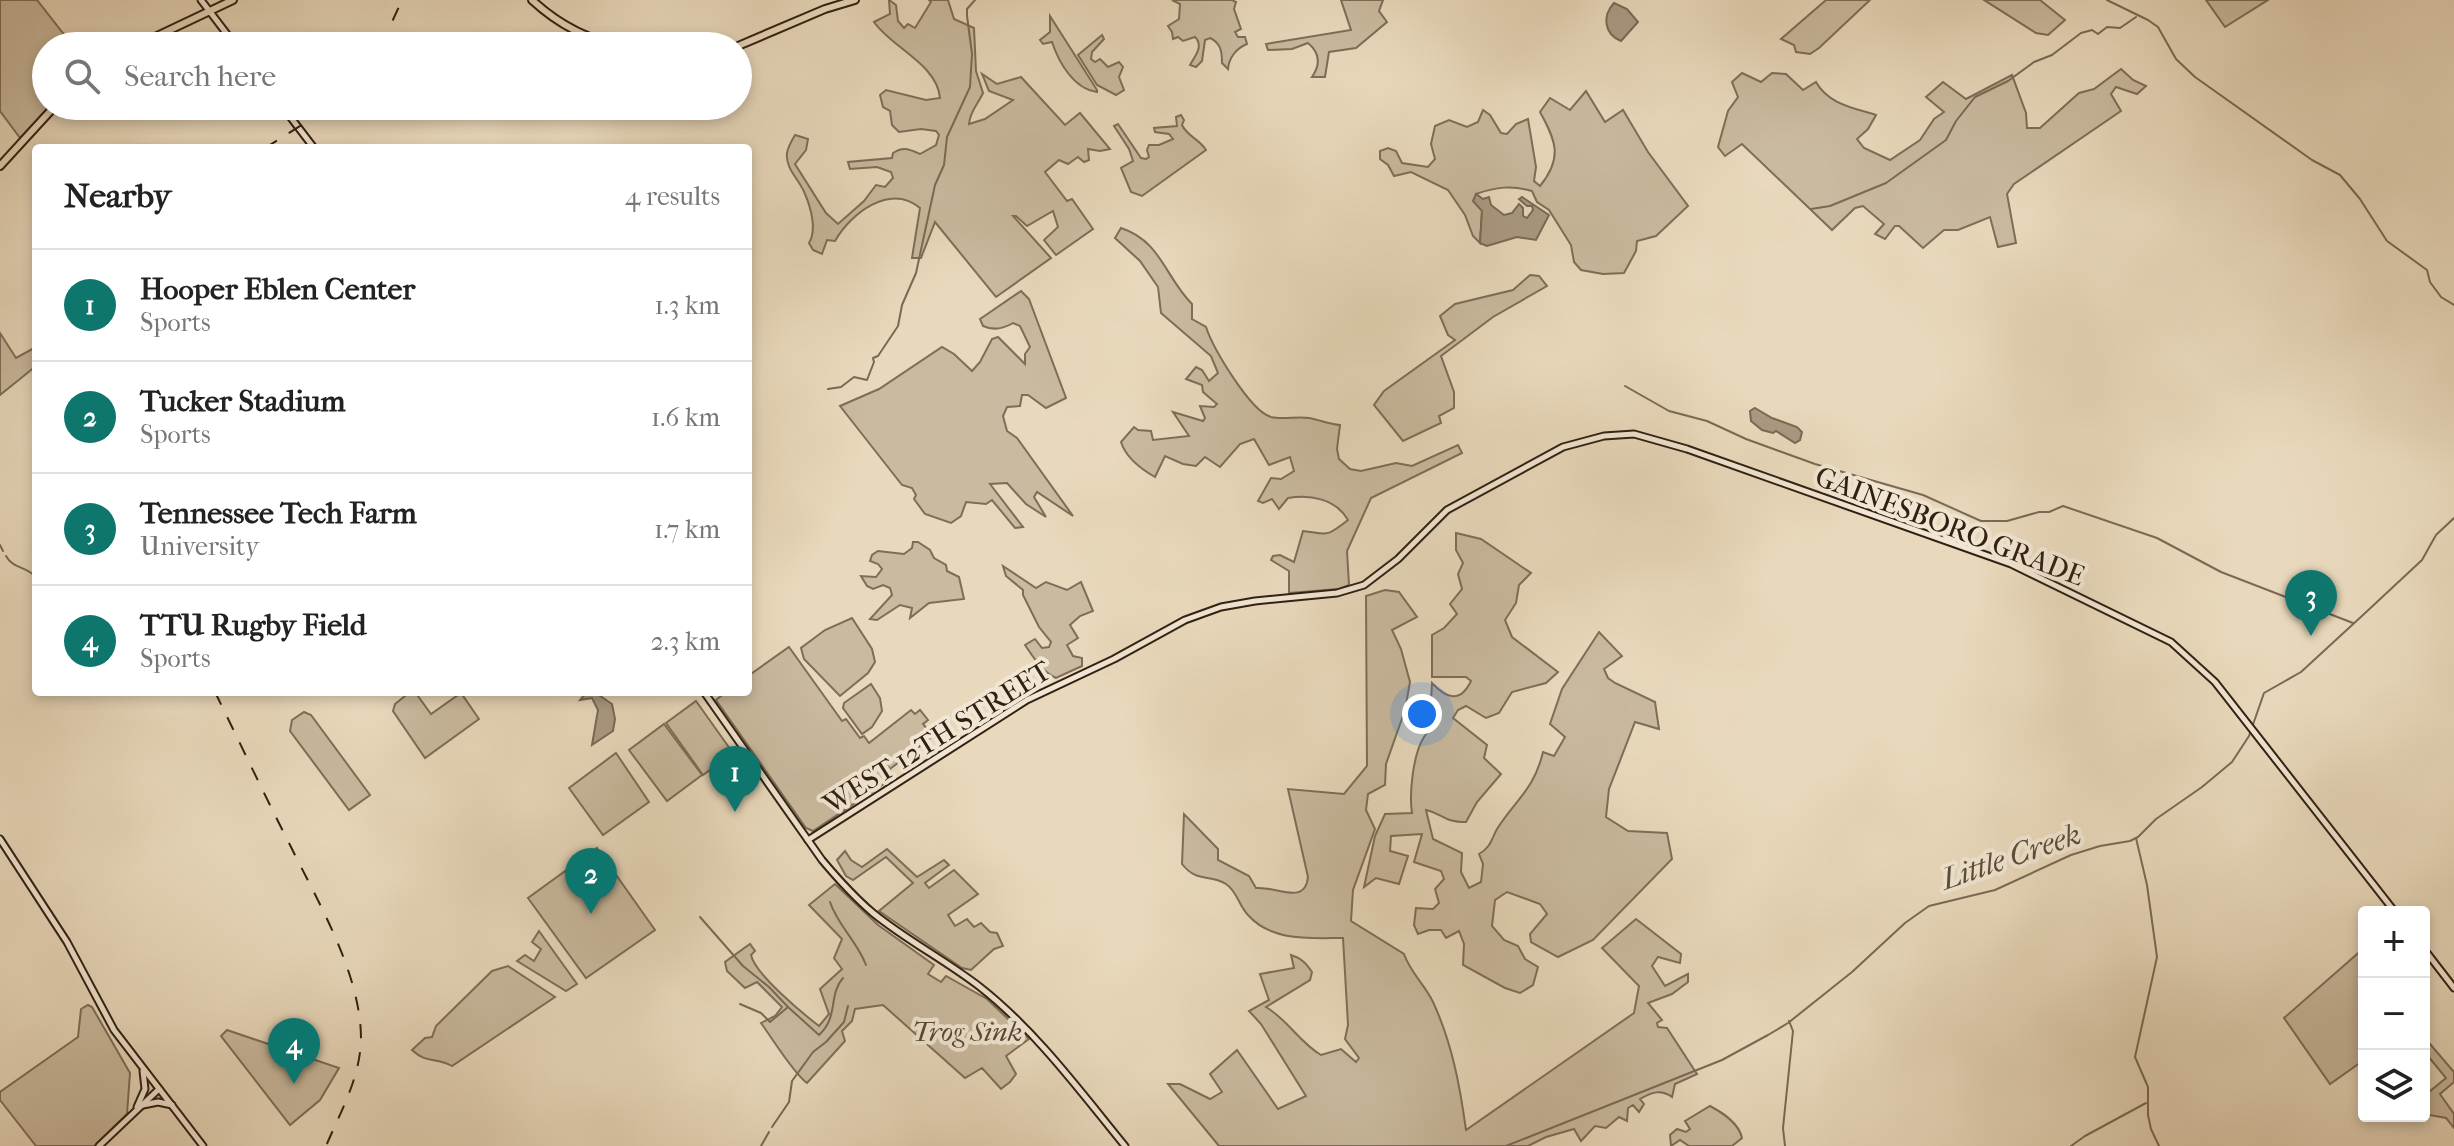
<!DOCTYPE html>
<html lang="en">
<head>
<meta charset="utf-8">
<style>
  :root { --surface:#fff; --page:#f2f2f2; --text:#222; --muted:#767676; --line:#e0e0e0; --accent:#0f766e }
  body { margin:0; font-family:"IM FELL French Canon",serif; background:var(--page); color:var(--text) }
  .controls { position:absolute; right:24px; bottom:24px; display:grid; overflow:hidden; border-radius:8px; box-shadow:0 4px 12px #0003 }
  .controls button { width:72px; height:72px; display:grid; place-items:center; padding:0; border:0; border-bottom:2px solid var(--line); background:var(--surface); color:var(--text); font:40px sans-serif }
  .you { position:absolute; left:1422px; top:714px; width:28px; height:28px; margin:-20px; border:6px solid #fff; border-radius:50%; background:#1a73e8; box-shadow:0 0 0 12px #1a73e833 }
  .badge { display:grid; place-items:center; width:52px; height:52px; border-radius:50%; background:var(--accent); color:#fff; font-size:26px; font-weight:700 }
  .pin { position:absolute; translate:-50% -66px; filter:drop-shadow(0 2px 4px #0008) }
  .pin::after { content:''; position:absolute; top:42px; width:28px; height:24px; background:inherit; clip-path:polygon(0 0,100% 0,50% 100%) }
  .list { margin:0; padding:0; list-style:none }
  h2 { display:flex; justify-content:space-between; align-items:center; height:104px; margin:0; padding:0 32px; font-size:34px }
  h2 small { font-size:26px; font-weight:400; color:var(--muted) }
  .list li { display:grid; grid-template-columns:52px 1fr auto; gap:24px; align-items:center; box-sizing:border-box; height:112px; padding:0 32px; border-top:2px solid var(--line) }
  .list b { display:block; font-size:30px; white-space:nowrap }
  .list p { margin:0; font-size:26px; white-space:nowrap; color:var(--muted) }
  .list em { font-size:26px; font-style:normal; color:var(--muted) }
  .icon { flex:none; width:44px; height:44px; fill:none; stroke:currentColor; stroke-width:2; stroke-linecap:round; stroke-linejoin:round }
  .map { position:relative; flex:none; width:2454px; height:1146px; overflow:hidden }
  .search { position:absolute; background:var(--surface); box-shadow:0 4px 12px #0003; left:32px; top:32px; width:720px; height:88px; display:flex; align-items:center; gap:20px; box-sizing:border-box; padding:0 28px; border-radius:44px; color:var(--muted); font-size:30px }
  .panel { position:absolute; background:var(--surface); box-shadow:0 4px 12px #0003; left:32px; top:144px; width:720px; height:552px; border-radius:8px }
  .map>svg:first-child { display:block }
</style>
</head>
<body>
<div class="map">
<svg width="2454" height="1146" viewBox="0 0 2454 1146">
  <rect width="100%" height="100%" fill="#e9d9bc"/>
  <filter id="stains"><feTurbulence type="fractalNoise" baseFrequency=".0025" numOctaves="4"/><feColorMatrix values="0 0 0 0 .2 0 0 0 0 .09 0 0 0 0 .02 0 0 0 .5 -.17"/></filter>
  <radialGradient id="worn" r=".72"><stop offset=".6" stop-color="#630" stop-opacity="0"/><stop offset="1" stop-color="#630" stop-opacity=".3"/></radialGradient>
  <g fill="#caba9f" stroke="#7e6d58" stroke-width="2">
    <polygon points="0,0 37,0 73,46 46,46 46,106 50,106 20,138 0,111"/>
    <path d="M889 0 896 5 898 21 904 28 908 24 915 28 931 2 929 0H948L954 19 974 28 976 71 983 93C978 104 970 111 969 124L985 119 1013 100 989 91 982 74 997 84 1021 77 1065 125 1080 113 1110 149 1100 151 1088 149 1089 160 1084 162 1078 157 1068 164 1059 160 1045 172 1067 201 1072 199 1093 229 1056 255 1044 240 1058 227 1053 211 1027 226 1016 216H1013L1051 258 996 297 935 222 921 258H912L920 208C890 183 851 213 835 241L827 240 822 254 813 250 809 243C817 230 811 208 805 194 800 180 785 169 787 153 788 147 792 140 795 135L808 139 806 150 795 164 826 213 838 224 864 201 876 185 885 187 893 178 891 172 877 167 850 169 848 162 892 158 893 153C903 146 909 149 920 154L936 145 939 135 936 131 921 129 899 132 892 125 890 111 883 107 880 95 886 90 926 100 940 98C937 64 892 48 874 22L890 14Z"/>
    <path d="M1172 0H1232L1236 2 1234 9 1241 29 1235 32 1238 37H1245L1247 44C1237 48 1229 57 1228 69L1222 63C1222 52 1221 43 1210 38L1205 40 1202 61 1196 67 1190 65C1195 56 1204 46 1195 37L1183 41 1178 37 1173 39 1172 32 1168 26 1179 19 1180 4Z"/>
    <path d="M1341 0H1383L1379 11 1387 22 1356 48 1329 52 1325 77H1312C1321 64 1320 53 1308 43L1292 49 1268 50 1266 44 1351 30Z"/>
    <polygon points="1826,0 1870,0 1819,48 1810,54 1796,52 1794,45 1781,39"/>
    <polygon points="1984,0 2040,0 2065,20 2048,35 2036,33"/>
    <polygon points="2206,0 2268,0 2225,27"/>
    <path d="M1050 16 1097 90V92C1074 89 1059 63 1052 42L1043 44 1040 40 1050 32Z"/>
    <polygon points="1102,35 1104,39 1092,52 1091,59 1095,62 1100,59 1108,67 1119,62 1123,67 1119,77 1124,90 1116,95 1097,85 1078,55"/>
    <path d="M2121 69 2133 80 2146 86 2137 94 2116 87 2111 94 2121 111 2014 184 2007 194 2016 243 1998 247 1990 217 1958 230H1944L1923 248 1899 226H1895L1885 239 1875 234 1884 224 1863 206 1855 208 1832 230 1742 144 1725 156 1718 147 1728 111 1738 97 1732 82 1742 73 1761 82 1772 73 1786 74 1803 90 1816 82C1828 104 1854 108 1876 115L1868 129 1857 139 1864 148 1890 160 1920 140 1934 119 1944 112 1926 97 1943 82 1966 99 2012 75 2026 113 2027 128H2040L2079 93 2094 89Z"/>
    <path d="M1586 91 1605 122 1623 110 1648 152 1688 206 1656 236 1637 241 1636 251 1624 273 1603 274 1581 270 1574 262 1571 245 1549 210 1537 202 1532 191C1512 185 1496 187 1476 194L1482 211 1480 243 1473 236 1465 215 1448 190 1411 172 1394 176 1388 165 1380 159V151L1388 148 1396 151 1402 163 1428 167 1435 159 1431 144 1435 126 1449 120 1467 127 1478 122 1483 110 1490 115 1501 133 1507 134 1516 124 1528 119 1536 167 1534 181 1540 186C1563 158 1556 141 1540 112L1550 98 1570 110Z"/>
    <path d="M1181 115 1184 120 1182 125C1187 136 1199 139 1206 150L1142 196 1131 192 1121 168 1133 161 1129 149 1114 126 1118 124 1141 158 1146 159 1149 157 1147 150 1149 145H1159L1173 139 1169 134 1155 132 1154 128 1177 126 1176 117Z"/>
    <path d="M1121 228C1161 241 1165 277 1192 304V319L1206 327C1213 348 1250 411 1271 417 1283 420 1297 416 1309 418 1320 420 1329 424 1340 425L1337 449 1339 459 1350 469 1361 471 1396 463 1412 466 1458 445 1462 453 1371 498 1347 551 1349 585 1339 589 1289 593V571L1271 560 1273 556 1280 555 1294 562 1303 531C1329 534 1325 538 1348 520 1336 499 1310 494 1288 498L1279 509 1272 499 1263 503 1258 501 1271 478 1281 479 1294 471 1290 457 1269 465 1254 439 1240 444 1220 467 1205 457 1196 466 1183 464 1165 456 1155 477C1141 469 1126 458 1121 442L1134 427 1138 430 1151 431 1153 440 1189 436 1173 412 1203 421 1205 418 1200 406 1214 407 1217 404 1203 392 1202 385 1186 379 1196 367 1202 370 1209 381 1218 373 1211 356 1161 313 1158 287 1140 261 1115 238Z"/>
    <polygon points="1530,275 1539,276 1547,286 1493,317 1441,356 1454,392 1454,408 1439,416 1441,423 1403,441 1374,405 1384,391 1455,340 1448,335 1440,316 1455,304 1513,290"/>
    <path d="M1021 291 1029 299 1066 398 1046 408 1028 395H1022L1020 406 1007 407 1003 416 1007 431 1017 438 1073 516 1037 492 1034 497 1046 517 1026 504 1007 483 990 484 1023 527 1015 528 992 500 986 504 966 502 961 516 951 523 925 514 914 499 916 495 912 488 902 485 840 406 879 389 942 347 954 354 972 371 980 362 992 339 998 337 1025 364V354L1030 347 1020 326 1013 323C1003 329 994 331 983 326L980 319Z"/>
    <polygon points="0,333 16,358 36,347 36,366 0,395"/>
    <path d="M1456 533 1481 539 1531 573 1519 585 1516 603 1505 620 1512 637 1558 672 1546 683 1512 692 1499 713 1486 718 1466 706 1458 710 1453 718 1487 745 1484 758 1501 774 1477 802 1466 822C1443 822 1444 814 1426 810L1433 839 1462 853 1461 872 1469 888 1481 882 1483 864 1479 854C1491 847 1491 840 1497 829 1516 799 1534 790 1543 752L1554 756 1565 737 1550 724 1562 689 1599 632 1622 656 1604 669 1608 678 1615 683 1655 702 1659 729 1635 722 1609 789 1606 817 1628 831 1667 833 1672 859 1593 940 1558 957 1531 942 1530 934 1547 914 1540 904 1507 892 1495 900 1492 926 1504 940 1518 946 1525 959 1538 967 1533 985 1520 993 1505 988 1463 965 1464 944 1459 931 1446 938 1441 930H1429L1418 934 1414 925 1416 908 1433 909 1439 903 1435 889 1444 879 1441 871 1414 862 1422 834 1391 836 1390 851 1408 856 1399 884 1376 878 1364 887 1375 836 1385 814 1412 813C1409 794 1413 754 1424 737 1433 723 1436 729 1439 710L1431 702 1432 683C1446 698 1460 704 1471 681L1466 677H1432V635L1444 628 1457 614 1450 604 1462 589 1458 574 1463 563 1456 550Z"/>
    <polygon points="913,542 918,542 930,550 934,558 946,565 947,571 959,577 964,599 929,603 910,618 912,608 900,605 877,620 870,619 892,595 890,588 883,585 873,589 867,586 861,576 876,577 882,569 878,564 870,561 872,555 878,551 904,554 912,548"/>
    <path d="M1003 566 1036 588 1046 582 1067 590 1081 582 1093 611 1080 616 1070 625 1078 638 1067 645 1073 656 1082 658V666L1056 678C1041 671 1034 658 1025 645L1035 639 1042 648 1049 647 1051 642 1039 627 1023 595V590L1006 576Z"/>
    <path d="M1385 590 1399 592 1417 617 1392 630 1401 649 1410 682 1405 710 1386 764 1385 785 1368 794 1366 810 1375 829 1353 890 1351 921 1404 954C1410 972 1425 985 1433 1002 1452 1043 1460 1086 1466 1130L1634 1013 1639 986 1602 948 1636 919 1681 954 1680 963 1658 957 1652 966 1665 986 1688 974V982L1672 994 1648 1003 1662 1020 1657 1023 1658 1027 1667 1028 1697 1074 1675 1084 1672 1097C1661 1089 1652 1092 1640 1099L1644 1104 1639 1112 1633 1105 1628 1108 1627 1121 1619 1117 1606 1128 1595 1126 1581 1141 1574 1129 1546 1137 1528 1146H1219L1168 1084H1180L1210 1099 1222 1092 1210 1074 1237 1050 1278 1109 1306 1096 1261 1024 1249 1011 1269 1000 1260 974 1294 968 1291 955C1301 958 1306 963 1312 972L1310 980 1266 1007C1288 1020 1299 1042 1321 1055L1341 1049 1356 1062 1359 1058 1345 1039 1348 1025 1343 938C1310 938 1272 942 1248 915 1239 906 1237 891 1226 884 1209 873 1198 884 1182 864L1184 814 1218 849V860L1249 876 1256 888C1277 886 1305 906 1308 877L1288 789 1344 794 1367 766 1366 596Z"/>
    <polygon points="852,618 872,649 875,662 868,673 840,696 804,659 801,648 825,630"/>
    <polygon points="789,647 842,721 846,719 860,738 864,736 869,743 911,710 915,714 920,710 928,720 923,724 933,736 890,769 882,760 894,777 813,831 806,828 716,700 726,692 748,692 748,676"/>
    <polygon points="871,684 880,698 882,711 872,727 862,734 843,708 844,703"/>
    <polygon points="410,692 415,692 431,714 461,693 479,719 425,758 393,711 395,704"/>
    <polygon points="696,701 733,753 703,775 666,723"/>
    <polygon points="304,712 311,715 370,795 349,810 290,731 292,720"/>
    <polygon points="664,724 702,775 667,801 629,750"/>
    <polygon points="616,753 649,802 603,835 569,788"/>
    <polygon points="597,848 655,930 586,978 528,898"/>
    <polygon points="887,849 917,877 944,860 949,865 925,883 929,888 954,870 978,894 948,915 955,926 967,919 974,927 981,923 990,932 997,933 1003,946 994,949 971,970 962,968 879,911 913,883 886,857 853,880 846,876 837,860 845,851 851,860 862,867"/>
    <path d="M835 884 878 925 934 965 928 974 941 982 946 976 987 999 1029 1039 1006 1056 1016 1074 1010 1082 1001 1089 982 1068 965 1078 883 1005 855 1009 852 1021 842 1031 845 1041 807 1083C794 1074 772 1038 761 1023L775 1016 782 1007 757 982 745 988 727 971 725 962 750 944 755 951 751 955C755 974 802 1013 819 1026L829 1014 820 989 842 969 834 958 842 939 809 905Z"/>
    <polygon points="539,931 577,984 566,991 517,961 525,955 534,961 541,949 532,942"/>
    <polygon points="2364,948 2364,1060 2330,1084 2284,1018"/>
    <path d="M508 966 555 997 452 1066C435 1056 428 1065 412 1050L425 1038 432 1037 436 1026 492 971Z"/>
    <polygon points="88,1005 92,1007 130,1073 127,1114 94,1146 36,1146 0,1100 0,1092 78,1037 81,1009"/>
    <polygon points="227,1030 339,1068 320,1100 290,1125 221,1036"/>
    <polygon points="2424,1037 2454,1072 2454,1082 2440,1094 2454,1114 2454,1128 2446,1118 2424,1114 2424,1096 2446,1078 2428,1056 2424,1055"/>
    <path d="M1710 1106C1723 1113 1739 1123 1742 1138L1732 1146H1689L1680 1140 1671 1146 1670 1135 1677 1129 1686 1132 1690 1129 1685 1121Z"/>
  </g>
  <g fill="#aa9a82" stroke="#7a6955" stroke-width="2">
    <path d="M1614 3 1627 9 1638 22 1621 41C1604 34 1602 16 1614 3Z"/>
    <polygon points="1476,194 1483,199 1489,197 1491,205 1504,215 1512,213 1519,204 1523,208 1523,216 1527,218 1533,210 1532,206 1527,206 1519,199 1522,197 1549,215 1536,240 1517,237 1487,246 1480,243 1482,211 1473,201"/>
    <polygon points="1755,408 1772,418 1797,427 1802,432 1800,440 1795,443 1776,431 1773,433 1762,430 1751,421 1750,411"/>
    <polygon points="596,693 612,704 615,719 613,731 592,745 598,710 592,698 580,700 585,694"/>
  </g>
  <g fill="none" stroke-linecap="round" stroke-linejoin="round">
    <g stroke="#7a6955" stroke-width="2">
      <polyline points="2107,0 2148,20 2158,27 2176,59 2195,77 2312,160 2340,175 2360,199 2387,241 2427,270 2430,282 2441,297 2454,305"/>
      <polyline points="1811,209 1830,206 1886,183 1946,140 1956,121 1975,97 2008,81 2034,62 2052,55 2081,33 2092,30 2098,34 2107,27 2120,28 2136,17"/>
      <polyline points="1625,386 1669,411 1707,421 1746,439 1815,464 1923,495 1981,521 2007,521 2039,512 2049,512 2063,506 2157,538 2221,572 2353,623"/>
      <polyline points="828,389 841,387 854,377 867,380 874,362 873,358 878,356 898,326 902,305 916,273 935,185 944,165 947,137 970,87 972,54 967,16 967,9 975,0"/>
      <polyline points="0,545 3,551"/>
      <path d="M6 556C13 569 26 566 36 577"/>
      <polyline points="2136,838 2147,885 2157,957 2135,1057 2148,1087 2148,1115 2151,1129 2159,1146"/>
      <path d="M830 902C838 926 857 941 866 965"/>
      <polyline points="700,917 743,966 769,987 788,1007"/>
      <path d="M740 1004 761 1013 770 1022 788 1007 819 1035C839 1017 828 995 843 978"/>
      <polyline points="772,1127 789,1102 792,1081 813,1052 826,1042 844,1022 848,1006"/>
      <polyline points="761,1146 769,1132"/>
      <polyline points="1506,1146 1722,1060 1768,1035 1788,1023 1852,972 1905,923 1929,906 1995,890 2071,855 2100,846 2130,841 2138,837 2156,819 2202,787 2232,762 2249,736 2264,693 2301,672 2363,615 2422,560 2436,535 2454,518"/>
      <polyline points="1785,1146 1783,1128 1793,1031 1789,1021"/>
      <polyline points="2071,1146 2085,1136 2146,1103"/>
    </g>
    <defs>
      <g id="secondary">
        <polyline points="201,0 236,46"/>
        <polyline points="282,106 314,148"/>
        <path d="M704 692 822 860C838 879 854 897 873 913 906 940 945 960 980 987 1036 1031 1080 1091 1125 1146"/>
        <polyline points="0,839 67,942 114,1030 203,1146"/>
        <polyline points="808,840 1027,700 1114,659 1185,620 1221,607 1255,601 1337,593 1364,585 1398,559 1447,510 1563,447 1604,436 1634,434 1687,449 2011,564 2171,642 2215,682 2395,912"/>
        <polyline points="2424,949 2454,988"/>
        <polyline points="143,1105 158,1102 172,1105"/>
        <polyline points="137,1107 145,1089 143,1071"/>
        <polyline points="99,1146 159,1089"/>
      </g>
      <g id="primary">
        <path d="M532 0C558 24 587 40 622 46"/>
        <polyline points="136,46 233,0"/>
        <polyline points="738,46 825,9 855,0"/>
        <polyline points="0,166 55,106"/>
      </g>
    </defs>
    <use href="#secondary" stroke="#312012" stroke-width="9"/>
    <use href="#primary" stroke="#312012" stroke-width="10"/>
    <use href="#secondary" stroke="#f1e6d3" stroke-width="5"/>
    <use href="#primary" stroke="#e9d9bc" stroke-width="6"/>
    <g stroke="#312012" stroke-width="2" stroke-dasharray="14 14" stroke-linecap="butt">
      <polyline points="359,34 361,46"/>
      <polyline points="381,46 402,0"/>
      <polyline points="265,148 332,106"/>
      <path d="M215 692C240 743 264 794 290 845 318 902 360 972 361 1037 361 1076 341 1111 326 1146"/>
    </g>
  </g>
  <g text-anchor="middle" dominant-baseline="central" stroke-width="8" stroke-linejoin="round" paint-order="stroke">
    <g font-size="28" fill="#312012" stroke="#f1e6d3">
      <text transform="translate(1950 526) rotate(21)">GAINESBORO GRADE</text>
      <text transform="translate(937 737) rotate(-32)">WEST 12TH STREET</text>
    </g>
    <g font-size="28" font-style="italic" fill="#574635" stroke="#f1e6d3">
      <text x="967" y="1031">Trog Sink</text>
    </g>
    <g font-size="30" font-style="italic" fill="#5b4b39" stroke="#f1e6d3">
      <text transform="translate(2011 857) rotate(-19)">Little Creek</text>
    </g>
  </g>
  <rect width="100%" height="100%" filter="url(#stains)"/>
  <rect width="100%" height="100%" fill="url(#worn)"/>
</svg>
<div class="controls">
<button>+</button>
<button>−</button>
<button><svg class="icon" aria-label="layers" viewBox="0 0 24 24"><path d="M12 4l9 5-9 5-9-5zM3 14l9 5 9-5"/></svg></button>
</div>
<div class="you"></div>
<div class="pin badge" style="left:735px;top:812px">1</div>
<div class="pin badge" style="left:591px;top:914px">2</div>
<div class="pin badge" style="left:2311px;top:636px">3</div>
<div class="pin badge" style="left:294px;top:1084px">4</div>
<div class="search"><svg class="icon" aria-label="search" viewBox="0 0 24 24"><circle cx="10" cy="10" r="6"/><path d="M15 15l6 6"/></svg>Search here</div>
<section class="panel">
<h2>Nearby<small>4 results</small></h2>
<ul class="list">
<li><span class="badge">1</span><div><b>Hooper Eblen Center</b><p>Sports</p></div><em>1.3 km</em></li>
<li><span class="badge">2</span><div><b>Tucker Stadium</b><p>Sports</p></div><em>1.6 km</em></li>
<li><span class="badge">3</span><div><b>Tennessee Tech Farm</b><p>University</p></div><em>1.7 km</em></li>
<li><span class="badge">4</span><div><b>TTU Rugby Field</b><p>Sports</p></div><em>2.3 km</em></li>
</ul>
</section>
</div>
</body>
</html>
